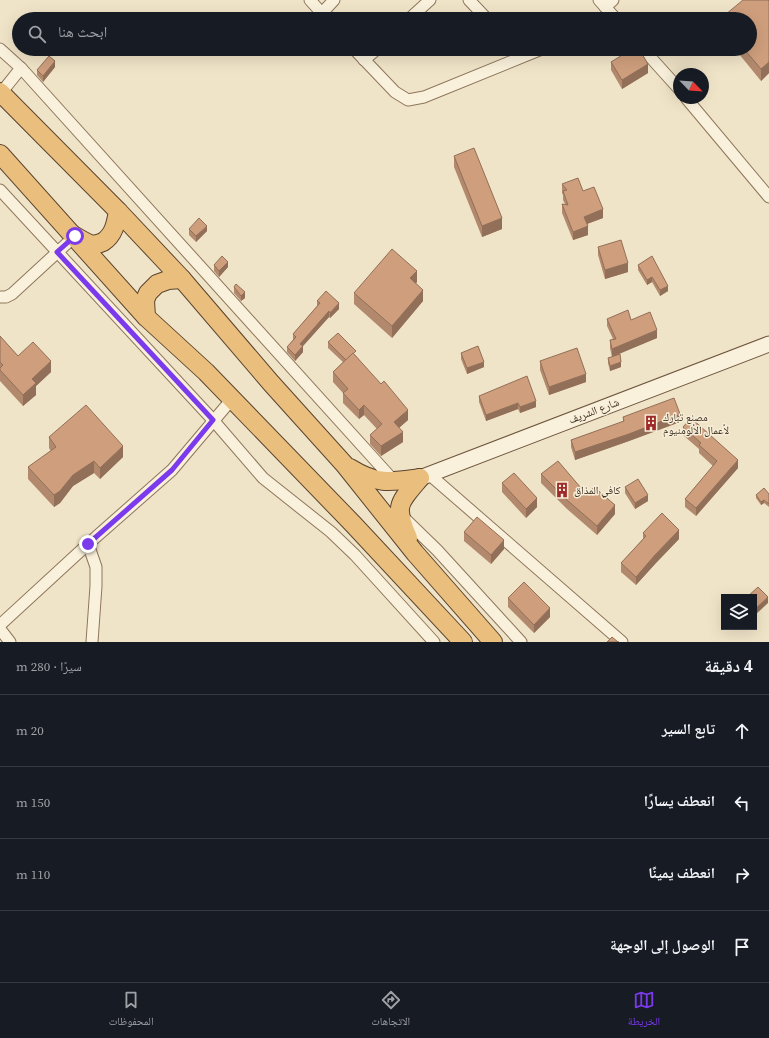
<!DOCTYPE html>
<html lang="ar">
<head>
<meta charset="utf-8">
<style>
  :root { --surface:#171b24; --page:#20242c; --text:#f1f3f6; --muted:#9ea1a6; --line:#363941; --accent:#7c3aed }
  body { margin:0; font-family:"Source Serif 4","Noto Naskh Arabic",serif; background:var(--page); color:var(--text); direction:rtl }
  .controls { position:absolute; right:12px; bottom:12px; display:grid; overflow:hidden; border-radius:0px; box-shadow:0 4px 16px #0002 }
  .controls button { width:36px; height:36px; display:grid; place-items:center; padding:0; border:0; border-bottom:1px solid var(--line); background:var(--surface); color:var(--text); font:20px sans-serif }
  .compass { position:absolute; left:673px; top:68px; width:36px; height:36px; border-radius:50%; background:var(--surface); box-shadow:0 4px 16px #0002; rotate:115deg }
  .stop { position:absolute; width:12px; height:12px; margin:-9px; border:3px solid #7c3aed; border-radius:50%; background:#fff }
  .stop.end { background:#7c3aed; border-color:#fff; box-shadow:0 1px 4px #0008 }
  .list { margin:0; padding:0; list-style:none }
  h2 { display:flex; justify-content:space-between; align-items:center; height:52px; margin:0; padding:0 16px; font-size:17px }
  h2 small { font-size:13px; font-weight:400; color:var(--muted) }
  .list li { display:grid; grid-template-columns:26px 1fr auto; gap:12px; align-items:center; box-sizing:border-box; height:72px; padding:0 16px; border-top:1px solid var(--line) }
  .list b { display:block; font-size:15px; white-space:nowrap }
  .list em { font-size:13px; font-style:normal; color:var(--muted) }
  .icon { flex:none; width:22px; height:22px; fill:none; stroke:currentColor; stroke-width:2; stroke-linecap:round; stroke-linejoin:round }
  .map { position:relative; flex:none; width:769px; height:642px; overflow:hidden; direction:ltr }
  .search { position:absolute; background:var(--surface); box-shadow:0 4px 16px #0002; left:12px; right:12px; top:12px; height:44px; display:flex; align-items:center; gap:10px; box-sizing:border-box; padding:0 14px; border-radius:22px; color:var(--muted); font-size:15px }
  .sheet { height:340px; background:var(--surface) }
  nav { display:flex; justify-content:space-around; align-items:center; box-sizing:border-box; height:56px; border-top:1px solid var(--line); background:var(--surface); font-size:11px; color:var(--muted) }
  nav a { display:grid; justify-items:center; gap:2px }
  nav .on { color:var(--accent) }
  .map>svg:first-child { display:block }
</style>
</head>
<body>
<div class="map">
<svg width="769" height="642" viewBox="0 0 769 642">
  <rect width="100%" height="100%" fill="#f0e4c8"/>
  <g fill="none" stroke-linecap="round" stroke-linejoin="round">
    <defs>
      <g id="minor">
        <polyline points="310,0 327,19"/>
        <polyline points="469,0 487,19"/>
        <polyline points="599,0 616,19"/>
        <polyline points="605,7 613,0"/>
        <polyline points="322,13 334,0"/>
        <polyline points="409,19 430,0"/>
        <polyline points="0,49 21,68 394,481"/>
        <polyline points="354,49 395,92 408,100 424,97 542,49"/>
        <polyline points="643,49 679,89"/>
        <polyline points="364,60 377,49"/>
        <polyline points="1,93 21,68"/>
        <polyline points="686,98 769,197"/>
        <polyline points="0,190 213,420 263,478 331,532 355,555 434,642"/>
        <polyline points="0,297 6,297 12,294 75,236"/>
        <polyline points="430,475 622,642"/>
        <polyline points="403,517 437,550 521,642"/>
        <polyline points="88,544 96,567 96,586 92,642"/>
        <polyline points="0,625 88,544 172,470 232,399"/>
        <polyline points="0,629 10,642"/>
      </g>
      <polyline id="secondary" points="420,478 769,344"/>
      <g id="trunk">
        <polyline points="0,92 118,211 182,279 271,383 344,464 415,553 493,642"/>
        <polyline points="0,154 146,317 206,372 353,524 463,642"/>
        <path d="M75 236C80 239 85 242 90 244 94 245 99 244 103 242 114 235 116 223 118 211"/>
        <polyline points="146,317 145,300 148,293 157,284 168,280 182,279"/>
        <path d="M350 468C377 485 391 482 420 478"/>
        <path d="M408 538C394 505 398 504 420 478"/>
      </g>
    </defs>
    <use href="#minor" stroke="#8d765c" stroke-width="13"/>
    <use href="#secondary" stroke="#6f573f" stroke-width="17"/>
    <use href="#trunk" stroke="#5b4430" stroke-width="20"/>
    <use href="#minor" stroke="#faf1dc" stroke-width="11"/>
    <use href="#secondary" stroke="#faf1dc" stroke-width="15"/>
    <use href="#trunk" stroke="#eabe7c" stroke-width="18"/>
  </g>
  <g fill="#b2896c">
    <polygon points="769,1 769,73 761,81 735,49 750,49"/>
    <polygon points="73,49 87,49 81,56"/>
    <polygon points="611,62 648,73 622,89 611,70"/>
    <polygon points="55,67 43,82 37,75 37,70"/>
    <polygon points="454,156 502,229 482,237 454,167"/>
    <polygon points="562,184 583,191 603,218 587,224 588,235 573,240 562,213 562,204 565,204 563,200 563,195 562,193"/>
    <polygon points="189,229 207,231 196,242 189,235"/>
    <polygon points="598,247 628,272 605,279 598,255"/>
    <polygon points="214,265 228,267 219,277 214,271"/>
    <polygon points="638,265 668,291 660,296 652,282 647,285 638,270"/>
    <polygon points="417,282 416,283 423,301 392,338 354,304 354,293"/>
    <polygon points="234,287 245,298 241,301 234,293"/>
    <polygon points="317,301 339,309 330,318 329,317 303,346 303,352 295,361 287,352 287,347 293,340 293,334 317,306"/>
    <polygon points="607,319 631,320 657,338 612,356 621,367 610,371 608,363 608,358 612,357 610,348 610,340 613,339 607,326"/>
    <polygon points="0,336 18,356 51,372 36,386 36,395 23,406 0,381"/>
    <polygon points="328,342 356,356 408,420 399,428 403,442 381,456 370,444 370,435 377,429 364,415 359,419 343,403 343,393 333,382 333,372 343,362 328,348"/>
    <polygon points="461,353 484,367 467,374 461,359"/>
    <polygon points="540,361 586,382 549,395 540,370"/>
    <polygon points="479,396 536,407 520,413 518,409 486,421 479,402"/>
    <polygon points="623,417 680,422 629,441 575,460 571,447 571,440 623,422"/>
    <polygon points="683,427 738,468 696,516 685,507 685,499 713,466 699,453 699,449 683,435"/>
    <polygon points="49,437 123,457 100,479 94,473 73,486 60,503 54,507 28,479 28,467 51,451 49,448"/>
    <polygon points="541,474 587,495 615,514 597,535 567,509 541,483"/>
    <polygon points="502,483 537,507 526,518 502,492"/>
    <polygon points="625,487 648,501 635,509 625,493"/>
    <polygon points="769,494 769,507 764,503 761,505 756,498 756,495"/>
    <polygon points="464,532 504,549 491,564 464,541"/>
    <polygon points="643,533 679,539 655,564 636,585 621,572 621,563 643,539"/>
    <polygon points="508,598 550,617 534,633 508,607"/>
  </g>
  <g fill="#916f58">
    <polygon points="82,49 87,49 81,56 81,50"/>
    <polygon points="55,61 55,67 43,82 43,76"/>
    <polygon points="769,62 769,73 761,81 761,69"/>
    <polygon points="648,64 648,73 622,89 622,80"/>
    <polygon points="603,209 603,218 584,225 584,217"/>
    <polygon points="502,218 502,229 482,237 482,226"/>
    <polygon points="207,226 207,231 196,242 196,236"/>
    <polygon points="588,226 588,235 573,240 573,232"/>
    <polygon points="228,262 228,267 219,277 219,271"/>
    <polygon points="628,263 628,272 605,279 605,270"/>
    <polygon points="417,271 417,282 410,290 410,278"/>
    <polygon points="652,277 652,282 647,285 647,280"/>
    <polygon points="668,286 668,291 660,296 660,290"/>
    <polygon points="423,290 423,301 392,338 392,326"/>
    <polygon points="245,292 245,298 241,301 241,296"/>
    <polygon points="339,303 339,309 330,318 330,313"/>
    <polygon points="329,311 329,317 303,346 303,352 295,361 295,355 300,344"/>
    <polygon points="657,330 657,338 612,357 612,349"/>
    <polygon points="51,361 51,372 36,386 36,395 23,406 23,395 32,379"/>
    <polygon points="484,362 484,367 467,374 467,368"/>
    <polygon points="621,362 621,367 610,371 610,366"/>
    <polygon points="586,374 586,382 549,395 549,387"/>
    <polygon points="536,401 536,407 520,413 520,407"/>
    <polygon points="518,403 518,409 486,421 486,415"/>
    <polygon points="364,405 364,415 359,419 359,410"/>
    <polygon points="408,410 408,420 394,432 394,422"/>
    <polygon points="680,414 680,422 629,441 575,460 575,452"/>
    <polygon points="403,432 403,442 381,456 381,446"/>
    <polygon points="123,446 123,457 100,479 100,468"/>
    <polygon points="738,460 738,468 696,516 696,508"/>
    <polygon points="94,461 94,473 73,486 60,503 54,507 54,495 73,475"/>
    <polygon points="648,495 648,501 635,509 635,503"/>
    <polygon points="537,498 537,507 526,518 526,509"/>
    <polygon points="764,500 764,503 761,505 761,502"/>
    <polygon points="615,505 615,514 597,535 597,526"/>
    <polygon points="679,530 679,539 655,564 636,585 636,577 655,555"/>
    <polygon points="504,540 504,549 491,564 491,555"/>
    <polygon points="768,597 768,603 754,616 754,610"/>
    <polygon points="550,608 550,617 534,633 534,625"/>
  </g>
  <g fill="#cf9f7d" stroke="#916f58">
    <polygon points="743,0 768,0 769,1 769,62 761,69 744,49 750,49 750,19 720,19"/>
    <polygon points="632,49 639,49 648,64 622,80 611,62"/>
    <polygon points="49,56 55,61 43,76 37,70"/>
    <polygon points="474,148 502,218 482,226 454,156"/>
    <polygon points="578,178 583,191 594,187 603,209 584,217 588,226 573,232 562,204 568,205 563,191 567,190 562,184"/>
    <polygon points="199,218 207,226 196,236 189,229"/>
    <polygon points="621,240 628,263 605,270 598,247"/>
    <polygon points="392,249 417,271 410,278 423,290 392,326 354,293"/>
    <polygon points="222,256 228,262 219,271 214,265"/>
    <polygon points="652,256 668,286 660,290 652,277 647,280 638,265"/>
    <polygon points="236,284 245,292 241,296 234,287"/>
    <polygon points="326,291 339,303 330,313 329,311 300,344 303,346 295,355 287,347 296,337 293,334 320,303 317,301"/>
    <polygon points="628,310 631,320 650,312 657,330 612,349 610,340 616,339 607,319"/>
    <polygon points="338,333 356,351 346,360 328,342"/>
    <polygon points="0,336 18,356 33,342 51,361 32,379 36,383 23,395 0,370 0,368 3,365 0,362"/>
    <polygon points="478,346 484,362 467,368 461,353"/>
    <polygon points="577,348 586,374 549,387 540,361"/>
    <polygon points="353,353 381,384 384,381 408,410 394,422 403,432 381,446 370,435 382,424 364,405 359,410 343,393 348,389 333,372"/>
    <polygon points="620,354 621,362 610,366 608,358"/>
    <polygon points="527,376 536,401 520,407 518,403 486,415 479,396"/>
    <polygon points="674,398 680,414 629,434 575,452 571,440 624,421 623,417"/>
    <polygon points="86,405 123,446 100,468 94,461 73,475 60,491 54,495 28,467 56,447 49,437"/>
    <polygon points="691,418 738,460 696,508 685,499 717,461 699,445 701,443 683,427"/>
    <polygon points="558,461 587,495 594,487 615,505 597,526 567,500 541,474"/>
    <polygon points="514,473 537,498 526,509 502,483"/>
    <polygon points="638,479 648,495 635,503 625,487"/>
    <polygon points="764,488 769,494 769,504 764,500 761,502 756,495"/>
    <polygon points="662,513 679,530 655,555 636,577 621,563 646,536 643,533"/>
    <polygon points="477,517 504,540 491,555 464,532"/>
    <polygon points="524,582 550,608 534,625 508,598"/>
    <polygon points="758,587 768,597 754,610 754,597 747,597"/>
    <polygon points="612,637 618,642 619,642 607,642"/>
  </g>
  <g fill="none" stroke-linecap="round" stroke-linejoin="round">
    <polyline stroke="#7c3aed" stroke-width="5" points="75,236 57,252 213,420 172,470 88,544"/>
  </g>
  <defs>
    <symbol id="building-bare" viewBox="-9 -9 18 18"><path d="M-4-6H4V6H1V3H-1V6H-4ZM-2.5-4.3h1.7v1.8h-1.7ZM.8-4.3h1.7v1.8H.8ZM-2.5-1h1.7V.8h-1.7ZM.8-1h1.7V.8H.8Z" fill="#9e2a2b" stroke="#f7eed8" stroke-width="2.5" paint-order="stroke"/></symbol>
  </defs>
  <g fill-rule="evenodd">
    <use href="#building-bare" x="640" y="412" width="22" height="22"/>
    <use href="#building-bare" x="551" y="479" width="22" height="22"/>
  </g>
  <g text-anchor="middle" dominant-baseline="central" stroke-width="3" stroke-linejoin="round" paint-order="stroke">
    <g font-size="11" fill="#3d2e20" stroke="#f7eed8">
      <text transform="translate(594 411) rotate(-21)">شارع الشريف</text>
    </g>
    <g font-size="11" fill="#3d2e20" stroke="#f7eed8" text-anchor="start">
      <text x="663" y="417">مصنع تبارك<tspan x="663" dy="13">لأعمال الألومنيوم</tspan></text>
      <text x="574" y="490">كافي المذاق</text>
    </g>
  </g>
</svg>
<div class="controls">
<button><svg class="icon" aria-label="layers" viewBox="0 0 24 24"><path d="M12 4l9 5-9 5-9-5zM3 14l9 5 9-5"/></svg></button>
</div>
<svg class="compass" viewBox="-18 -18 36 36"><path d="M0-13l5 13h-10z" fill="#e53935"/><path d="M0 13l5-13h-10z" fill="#9ea1a6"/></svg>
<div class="stop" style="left:75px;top:236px"></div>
<div class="stop end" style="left:88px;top:544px"></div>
<div class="search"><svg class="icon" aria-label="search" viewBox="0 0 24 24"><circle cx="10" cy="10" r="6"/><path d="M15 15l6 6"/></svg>ابحث هنا</div>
</div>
<section class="sheet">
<h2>4 دقيقة<small>سيرًا · 280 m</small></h2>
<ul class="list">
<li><svg class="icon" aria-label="ahead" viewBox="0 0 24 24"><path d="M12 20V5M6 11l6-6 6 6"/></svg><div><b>تابع السير</b></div><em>20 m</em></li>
<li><svg class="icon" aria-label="left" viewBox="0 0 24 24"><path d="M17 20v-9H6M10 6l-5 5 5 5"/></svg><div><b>انعطف يسارًا</b></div><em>150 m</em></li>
<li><svg class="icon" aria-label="right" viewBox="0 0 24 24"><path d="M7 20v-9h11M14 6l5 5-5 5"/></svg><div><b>انعطف يمينًا</b></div><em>110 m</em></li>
<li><svg class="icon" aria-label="arrive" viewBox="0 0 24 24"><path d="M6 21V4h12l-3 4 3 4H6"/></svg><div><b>الوصول إلى الوجهة</b></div></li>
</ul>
</section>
<nav>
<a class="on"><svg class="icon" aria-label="map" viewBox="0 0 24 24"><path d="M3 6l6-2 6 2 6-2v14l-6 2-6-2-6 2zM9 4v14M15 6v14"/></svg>الخريطة</a>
<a><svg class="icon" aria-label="directions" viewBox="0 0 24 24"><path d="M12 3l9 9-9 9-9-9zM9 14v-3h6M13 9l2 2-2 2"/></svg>الاتجاهات</a>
<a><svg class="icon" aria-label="saved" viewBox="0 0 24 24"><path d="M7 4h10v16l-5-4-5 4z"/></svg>المحفوظات</a>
</nav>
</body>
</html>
